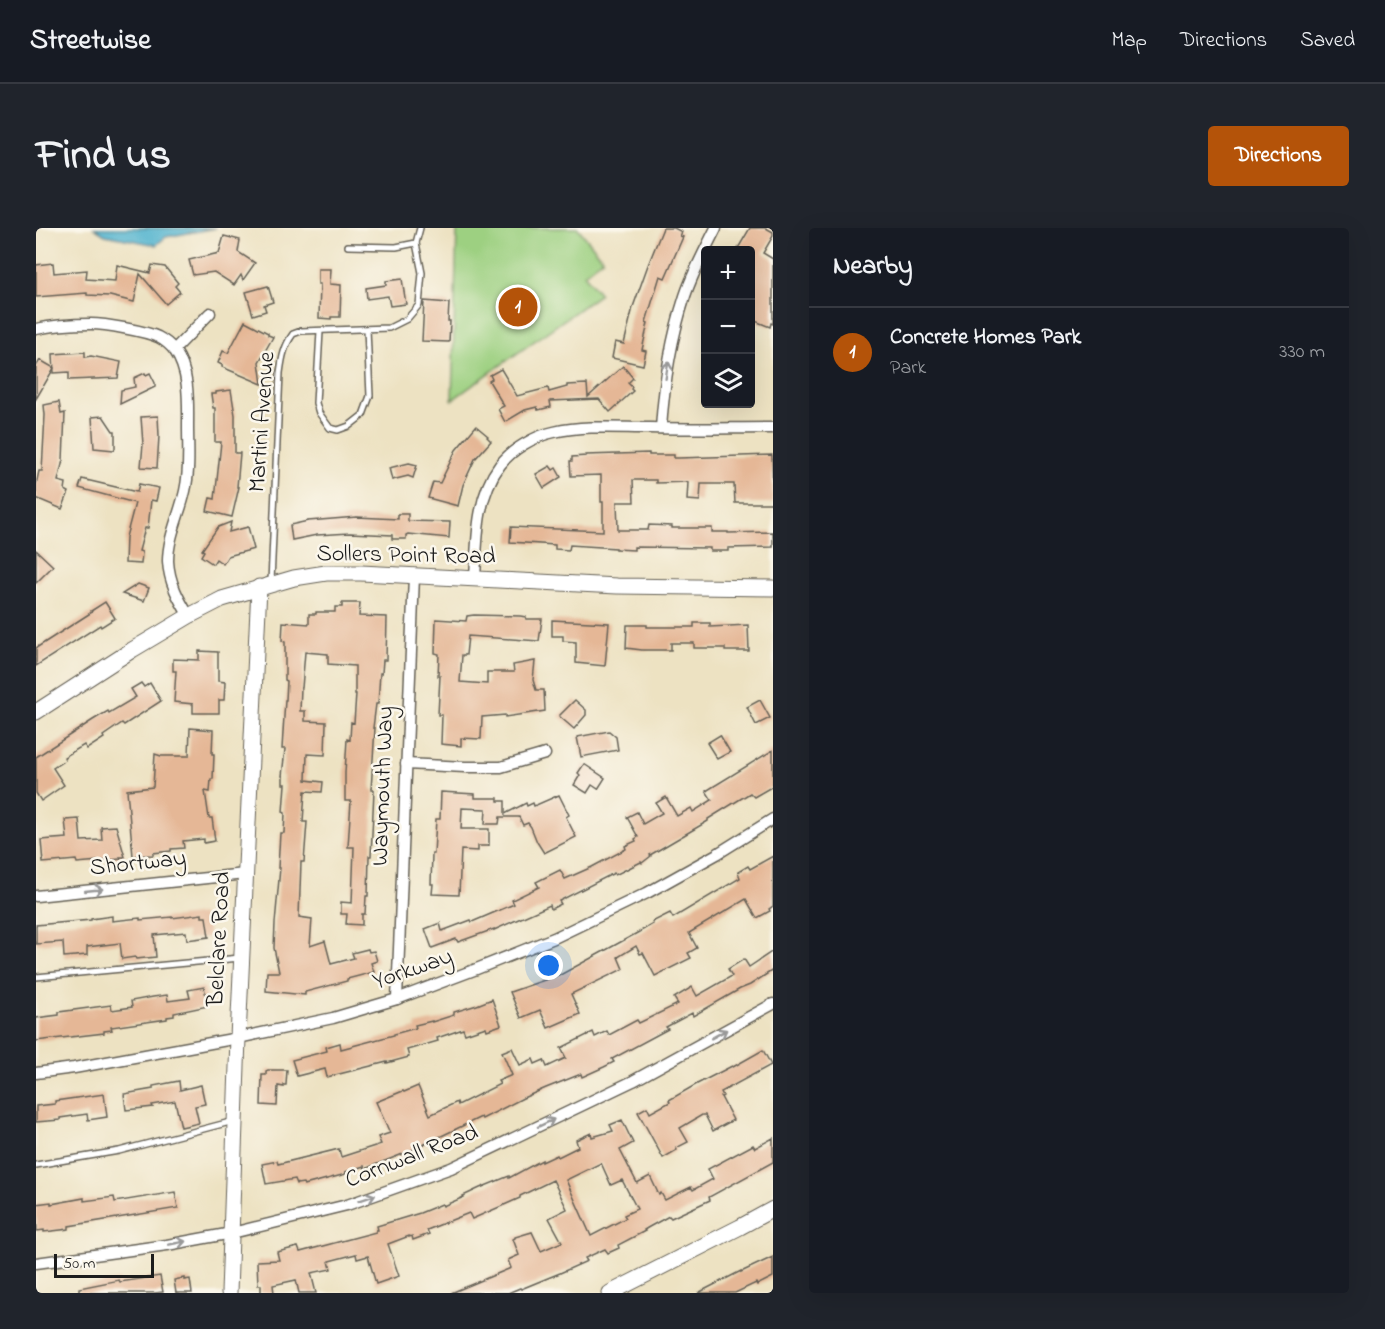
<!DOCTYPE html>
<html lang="en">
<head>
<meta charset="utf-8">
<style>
  :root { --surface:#171b24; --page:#20242c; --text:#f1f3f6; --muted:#9ea1a6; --line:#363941; --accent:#b45309 }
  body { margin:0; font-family:"Indie Flower",sans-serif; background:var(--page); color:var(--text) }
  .controls { position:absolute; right:18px; top:18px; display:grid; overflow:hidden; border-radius:6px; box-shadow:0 6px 24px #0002 }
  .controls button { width:54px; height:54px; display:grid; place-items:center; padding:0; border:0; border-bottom:2px solid var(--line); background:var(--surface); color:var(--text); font:30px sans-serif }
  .scale { position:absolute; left:18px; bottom:15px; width:100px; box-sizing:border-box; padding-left:6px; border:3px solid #1c1c1c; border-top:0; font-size:16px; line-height:21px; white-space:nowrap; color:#1c1c1c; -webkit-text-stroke:4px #fbf7ec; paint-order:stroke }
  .you { position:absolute; left:513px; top:738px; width:21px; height:21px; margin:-15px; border:4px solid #fff; border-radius:50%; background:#1a73e8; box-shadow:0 0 0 9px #1a73e833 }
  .badge { display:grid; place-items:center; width:39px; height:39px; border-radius:50%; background:var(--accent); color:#fff; font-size:20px; font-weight:700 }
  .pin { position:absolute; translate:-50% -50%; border:3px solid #fff; box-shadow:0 2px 6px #0006 }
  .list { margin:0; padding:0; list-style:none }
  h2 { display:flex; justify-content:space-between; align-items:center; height:78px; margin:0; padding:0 24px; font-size:26px }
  h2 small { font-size:20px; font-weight:400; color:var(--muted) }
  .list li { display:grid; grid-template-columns:39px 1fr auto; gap:18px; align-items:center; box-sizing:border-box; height:90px; padding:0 24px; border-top:2px solid var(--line) }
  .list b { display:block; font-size:22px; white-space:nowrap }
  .list p { margin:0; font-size:20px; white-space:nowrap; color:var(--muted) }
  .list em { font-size:20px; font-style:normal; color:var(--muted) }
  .icon { flex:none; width:33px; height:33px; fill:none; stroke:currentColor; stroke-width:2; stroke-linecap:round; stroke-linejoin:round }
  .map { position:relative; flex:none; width:737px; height:1065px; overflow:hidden; border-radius:6px }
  header { display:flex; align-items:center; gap:36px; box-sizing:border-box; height:84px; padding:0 30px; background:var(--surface); border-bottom:2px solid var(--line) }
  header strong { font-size:28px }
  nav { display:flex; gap:33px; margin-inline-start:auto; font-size:21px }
  .intro { display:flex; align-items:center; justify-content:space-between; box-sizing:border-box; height:144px; padding:0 36px }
  h1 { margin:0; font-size:42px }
  .button { padding:15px 27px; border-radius:6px; background:var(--accent); color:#fff; font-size:21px; font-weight:700 }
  main { display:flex; gap:36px; padding:0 36px }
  aside { flex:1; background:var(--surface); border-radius:6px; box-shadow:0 6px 24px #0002 }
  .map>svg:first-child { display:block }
</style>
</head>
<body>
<header>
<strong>Streetwise</strong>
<nav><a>Map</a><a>Directions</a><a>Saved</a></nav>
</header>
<div class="intro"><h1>Find us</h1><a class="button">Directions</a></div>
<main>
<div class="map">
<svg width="737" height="1065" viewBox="0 0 737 1065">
  <rect width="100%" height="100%" fill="#fbf7ec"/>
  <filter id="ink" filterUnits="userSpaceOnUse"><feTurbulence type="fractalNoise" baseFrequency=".0167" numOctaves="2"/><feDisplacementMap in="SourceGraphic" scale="12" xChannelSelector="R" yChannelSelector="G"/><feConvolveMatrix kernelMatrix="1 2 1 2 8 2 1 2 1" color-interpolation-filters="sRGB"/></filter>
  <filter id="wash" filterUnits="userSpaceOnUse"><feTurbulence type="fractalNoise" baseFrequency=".008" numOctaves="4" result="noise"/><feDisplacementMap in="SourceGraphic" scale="24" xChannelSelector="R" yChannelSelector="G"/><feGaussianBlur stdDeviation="1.35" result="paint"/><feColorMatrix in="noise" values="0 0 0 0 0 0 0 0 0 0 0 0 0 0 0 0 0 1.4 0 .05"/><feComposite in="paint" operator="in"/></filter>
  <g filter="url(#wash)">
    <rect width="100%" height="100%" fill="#ede2c2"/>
    <polygon fill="#9dd081" stroke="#5c764e" stroke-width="1.5" points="421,0 542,0 567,31 548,46 564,66 416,172"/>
    <polygon fill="#4fb2ce" stroke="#366775" stroke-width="1.5" points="58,0 180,0 130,9 120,17 69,7"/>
    <g id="blocks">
      <g fill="#e5b796" fill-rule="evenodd">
        <polygon points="627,0 638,0 646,4 644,8 647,9 629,50 624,48 610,94 612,95 606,122 610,123 607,137 576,130 579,114 588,116 597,79 612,37"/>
        <polygon points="714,0 730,0 737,4 737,8 727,25 737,31 737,96 735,95 734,99 714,91 714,22 701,22"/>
        <polygon points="188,8 204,12 202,24 219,35 207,52 205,47 198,57 178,44 157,47 153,32 183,25"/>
        <polygon points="17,35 18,45 51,42 50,51 79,53 81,37 114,45 116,37 129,39 142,55 139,58 144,64 130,76 104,46 98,74 74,68 51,67 51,65 0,69 0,37"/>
        <polygon points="282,41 295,41 294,56 305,57 304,89 295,89 295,91 283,90 284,56 282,56"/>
        <polygon points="366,51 370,76 354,78 352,68 331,71 330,60 350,57 350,53"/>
        <polygon points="232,58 237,74 228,77 230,83 217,87 210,64"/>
        <polygon points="388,73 413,75 412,93 414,93 413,114 386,113"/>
        <polygon points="209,93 232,105 232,107 237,109 223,134 226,156 186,139 186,137 182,135 187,123 192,125"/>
        <polygon points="49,124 49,129 55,128 85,134 82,150 33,152 33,144 18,145 17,126"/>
        <polygon points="4,132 18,140 0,171 0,139"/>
        <polygon points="587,138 597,150 592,155 596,159 595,161 597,163 574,184 563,171 514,173 515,179 502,182 501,179 489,182 469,194 462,181 468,178 453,153 456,151 454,147 465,141 481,168 512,160 513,164 531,159 531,157 551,156 552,169"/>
        <polygon points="109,145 110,147 114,145 119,155 119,159 84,176 85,162 99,159 98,150"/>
        <polygon points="195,162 199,187 199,225 204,225 201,259 203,259 196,289 171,283 174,270 179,271 185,214 179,214 179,180 177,180 175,166 180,166 180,164"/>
        <polygon points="23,174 25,186 29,185 27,232 22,253 30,255 29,262 33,264 26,281 0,270 0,257 3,243 6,243 9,187 8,177"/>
        <polygon points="67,188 77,203 79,203 79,220 78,222 58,220 56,189"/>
        <polygon points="122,188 123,208 121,240 105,239 107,216 105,189"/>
        <polygon points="440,198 452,208 451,209 455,213 439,231 427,257 422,278 392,270 397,254 404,255 420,222"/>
        <polygon points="613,225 613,227 638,227 638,230 643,230 736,227 737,275 699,275 698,256 665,256 664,273 651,272 652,254 620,255 620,252 597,252 598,274 581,274 582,302 612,302 613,297 636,298 636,300 676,300 676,304 692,304 692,305 737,304 737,319 692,320 692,323 674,323 674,320 598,319 598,322 580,321 580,320 534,317 533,322 519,321 519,317 474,314 475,299 567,303 567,274 565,274 565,247 535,248 534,233 536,233 536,229 550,228 550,227"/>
        <polygon points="373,235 381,237 377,250 372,248 356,252 353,240"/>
        <polygon points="514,238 517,242 520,240 525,249 508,260 500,246"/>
        <polygon points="46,251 101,264 103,256 123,260 120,273 115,272 112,300 109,300 103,323 106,324 105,336 89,335 90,309 99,275 43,260"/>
        <polygon points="362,286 372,286 372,293 414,294 413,310 372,306 370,307 370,311 356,311 356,307 314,305 281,307 256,312 254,297 272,293 321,289 362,291"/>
        <polygon points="195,294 193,304 212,299 218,321 192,328 187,336 180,331 177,336 165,328 168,323 166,322 182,299"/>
        <polygon points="0,322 17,338 0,355"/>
        <polygon points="102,356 113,360 108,373 86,366"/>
        <polygon points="69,374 79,390 65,399 64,397 0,438 0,420 56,384 55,383"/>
        <polygon points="306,375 324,375 323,388 351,389 350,432 347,432 346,445 344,445 342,476 340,476 337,500 339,500 335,562 338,562 335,628 333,628 332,668 330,668 329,686 326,686 326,697 310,696 311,686 305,686 305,674 316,675 318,619 312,619 315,573 309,573 309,545 311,511 314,512 315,494 318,495 320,466 319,466 319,438 292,436 292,426 269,424 266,460 265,460 264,483 269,483 269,493 290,494 289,527 271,526 270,552 287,554 286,564 269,563 267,594 271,594 268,634 265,634 263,689 276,691 274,718 289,713 295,736 318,730 316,725 332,721 333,724 338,723 341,733 335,735 338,744 311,751 311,753 269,764 269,767 230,763 231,744 243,744 238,720 239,695 244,640 242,640 244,605 248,605 249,585 247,584 249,556 247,556 247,548 246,548 249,521 246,521 249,472 250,472 251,453 249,452 249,414 246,413 247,394 273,396 273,386 280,386 280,384 299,384 299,379 306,379"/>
        <polygon points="438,387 484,388 490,389 490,391 506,391 503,413 432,408 430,427 426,427 424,454 451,456 451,444 478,444 477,437 499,433 497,452 500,462 508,462 509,483 469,489 469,487 446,489 445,511 425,510 425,518 405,516 406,487 402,487 404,448 402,448 403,426 399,425 400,391 430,393 431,388"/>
        <polygon points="516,392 573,395 569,438 540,435 540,414 527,413 527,408 516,408"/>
        <polygon points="658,395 674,395 674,399 712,397 713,423 689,423 689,420 658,420 658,415 635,415 635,422 606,422 590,420 591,397 611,397 611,399 658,399"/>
        <polygon points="163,423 182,424 182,453 189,454 188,472 183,472 183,485 157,485 157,476 138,474 140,443 137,443 137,431 163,432"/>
        <polygon points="105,455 108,459 114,455 125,473 88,497 86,495 67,508 68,510 51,521 48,517 28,529 29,532 17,540 28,557 5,573 0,565 0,529 57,492 72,483 73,485 100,469 95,461"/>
        <polygon points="539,472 550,482 550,487 538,501 523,488"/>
        <polygon points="724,472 734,490 720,497 711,479"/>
        <polygon points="154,500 177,502 176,526 178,526 177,551 175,551 174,564 169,563 173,590 176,590 179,613 168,615 168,611 147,613 148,620 135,621 135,623 117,625 117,627 97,628 91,562 117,559 119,526 125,528 153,528"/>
        <polygon points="573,503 580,509 582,522 545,529 541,509"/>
        <polygon points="684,507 694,524 681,531 671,515"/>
        <polygon points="737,522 737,558 718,569 714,565 672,591 672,593 614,627 615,628 606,635 605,634 579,647 578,645 523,673 525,676 515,681 514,677 458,702 458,701 422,714 420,711 396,720 389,701 404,695 406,703 435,692 436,694 478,676 476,672 503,659 500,654 524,642 529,651 556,639 590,621 589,618 600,613 599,611 602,609 591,589 601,584 607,596 626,585 620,575 630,569 641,588 655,580 657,584 676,572 670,563"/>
        <polygon points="548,536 569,550 562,561 556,557 551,565 538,557 544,547 542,545"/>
        <polygon points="405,564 439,566 439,570 462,570 462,573 469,573 469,586 490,575 491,578 497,575 498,578 523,567 533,587 530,589 540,609 508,625 501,614 495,599 492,595 487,597 483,589 464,589 463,596 449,596 450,581 426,580 425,601 453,601 453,618 442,618 442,623 425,622 423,667 396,666 397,656 395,656 396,626 398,626 400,591 404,591"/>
        <polygon points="43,591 45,613 66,612 65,599 80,598 89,629 84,629 85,631 41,635 40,632 7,635 5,612 31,610 29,592"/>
        <polygon points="737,628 737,678 733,681 734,683 721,690 710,671 653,705 661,720 652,725 655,730 619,748 607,725 604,726 600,718 582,729 587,741 535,766 544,786 512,800 504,782 485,790 474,764 526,746 603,704 617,696 616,694 634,685 637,690 704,650 702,644 712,638 714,641"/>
        <polygon points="166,686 166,689 170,689 173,709 151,712 150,704 118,707 120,729 100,731 99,729 86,731 84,715 51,719 51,727 28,729 27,714 0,716 0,697 55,692 55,691 76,688 76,693 104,690 104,692 136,689 136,690"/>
        <polygon points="737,723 737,742 714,757 704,761 657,788 656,785 630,799 632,801 576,831 578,834 568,839 546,849 545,846 510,860 487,870 446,891 445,889 372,924 336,938 329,941 328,938 309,944 310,946 268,957 267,955 261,956 259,951 230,956 226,936 241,933 242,936 303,921 305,929 345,916 342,909 354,905 340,874 367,863 368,864 382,858 394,887 421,874 422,877 464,856 462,853 476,847 466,824 476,820 484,837 497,831 499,836 508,832 511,839 530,830 525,820 557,804 559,809 571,803 573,807 601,792 603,795 642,776 638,770 656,759 661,768 696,748 692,741 708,731 713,739"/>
        <polygon points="168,759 172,778 138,785 138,788 131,789 131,791 75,799 76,802 68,803 68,805 0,813 0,790 23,787 23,784 75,777 76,782 96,779 95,773 117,769 131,767 132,773 154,770 152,762"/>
        <polygon points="456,771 465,797 451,802 450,799 429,806 427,801 401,810 402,813 371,822 373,829 351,835 351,834 291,849 289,841 261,848 256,832 291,823 290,819 304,815 305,821 358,807 358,806 380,800 379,797 396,793 396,794 418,787 418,784 441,777"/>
        <polygon points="727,822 735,837 685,864 687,868 685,869 697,892 677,903 669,887 666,887 644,900 652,914 640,920 641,922 627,930 602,884 611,879 614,885 634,874 633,872 661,856 696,838 697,839"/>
        <polygon points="232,842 251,842 250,857 248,857 248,859 242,858 241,878 225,877 226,847 230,847 230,843"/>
        <polygon points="143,853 144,862 165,857 169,876 159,878 163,895 145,899 139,873 116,877 117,879 90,882 88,866 117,861 117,858"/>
        <polygon points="68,866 71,889 52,892 51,886 24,890 24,892 0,894 0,878 19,876 19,873"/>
        <path d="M586 892 597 915 584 922 601 955 614 948 623 967 625 965 629 972 655 959 657 962 677 951 672 941 717 917 719 920 737 910V934L673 969 674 972 635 990 633 988 613 999 608 1002 609 1003 582 1017 583 1020 572 1025 569 1021 549 1030 551 1033 524 1045 485 1061 484 1060 472 1065H415L475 1040 472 1032 483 1027 477 1011 479 1010V1009L496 1004 505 1023 526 1014 513 990 531 981 517 952 484 968V970L436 991 433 985 391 1002 393 1006 377 1012 376 1008 373 1009V1008L352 1016 363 1048 340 1056 332 1028 321 1031 320 1026 293 1033 295 1041 275 1045 280 1065H263L260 1052 237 1057 238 1065H225V1057H222L221 1033 243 1032 241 1024 262 1019 264 1024 340 1004V1002H342L341 998 384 985 406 976 407 978 428 969 427 968 444 960 473 948V950L506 932V934L521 927 522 929 542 919 540 912 555 905 556 909 577 903 574 897ZM565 935 575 957 586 952 601 981 588 987 590 990 555 1008 530 952Z"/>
        <polygon points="139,964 142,980 33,998 33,1001 8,1004 8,1002 1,1003 0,976 15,974 15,976 48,970 48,973 78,969 79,974"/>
        <polygon points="737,1029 737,1049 721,1057 720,1055 699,1065 662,1065 705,1043 705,1044"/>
        <polygon points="124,1048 127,1064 119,1065 43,1065 43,1060 83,1052 84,1054"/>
        <polygon points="148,1050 148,1052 154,1051 156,1065 140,1065 138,1052"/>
      </g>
    </g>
  </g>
  <g filter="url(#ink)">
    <use href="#blocks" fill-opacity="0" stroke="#656156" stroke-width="1.5"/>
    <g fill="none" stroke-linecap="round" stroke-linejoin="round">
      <defs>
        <g id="lane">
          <polyline points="312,18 360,19 380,15"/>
          <polyline points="284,103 280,175 283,185 294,200 302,202 313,198 327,187 334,168 331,101"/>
          <path d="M235 354 244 145C246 130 248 118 257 106L265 103 353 100 371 91 383 77 386 45 380 15 384 0"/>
          <polyline points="0,749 204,730"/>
          <polyline points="0,937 83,923 198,893"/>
        </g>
        <g id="street">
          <path d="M0 101C18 97 36 96 55 96 69 96 109 103 122 109 128 112 135 118 139 123 154 145 152 174 152 199 152 220 154 242 149 263 144 286 132 309 132 333 133 354 143 372 153 388"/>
          <polyline points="138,122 174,85"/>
          <path d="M625 200C628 155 635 111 649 68 657 44 669 22 680 0"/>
          <path d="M439 351C441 313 440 269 464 237 476 221 499 208 518 204 549 197 583 200 614 200 655 201 696 200 737 200"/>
          <polyline points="370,536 429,539 465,539 509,526"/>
          <polyline points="0,668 209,646"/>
          <polyline points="361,771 378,348"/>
          <polyline points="0,845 38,840 202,810 297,790 361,771 438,742 518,710 611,665 681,626 737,591"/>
          <polyline points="0,1035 131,1017 196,1005 311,977 415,940 597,853 737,776"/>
        </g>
        <g id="secondary">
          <polyline points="0,484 96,422 153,388 186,371 258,350 290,345 325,345 581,358 737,360"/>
          <polyline points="193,1065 202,810 223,359"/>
          <polyline points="574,1065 704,999 737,981"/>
        </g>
      </defs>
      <use href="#lane" stroke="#656156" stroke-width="8"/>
      <use href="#street" stroke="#656156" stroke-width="13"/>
      <use href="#secondary" stroke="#656156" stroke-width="17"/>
      <use href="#lane" stroke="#fff" stroke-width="5"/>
      <use href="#street" stroke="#fff" stroke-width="10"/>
      <use href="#secondary" stroke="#fff" stroke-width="15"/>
    </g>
    <defs><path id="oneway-shaft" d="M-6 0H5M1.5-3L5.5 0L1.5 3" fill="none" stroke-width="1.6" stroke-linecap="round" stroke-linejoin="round" transform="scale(1.5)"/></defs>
    <g stroke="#999">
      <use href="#oneway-shaft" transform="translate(631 142) rotate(-81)"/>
      <use href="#oneway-shaft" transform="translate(58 662) rotate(-6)"/>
      <use href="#oneway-shaft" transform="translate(683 806) rotate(-29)"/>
      <use href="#oneway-shaft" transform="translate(510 895) rotate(-25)"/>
      <use href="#oneway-shaft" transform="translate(331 970) rotate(-19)"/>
      <use href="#oneway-shaft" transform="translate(141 1015) rotate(-11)"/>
    </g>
  </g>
  <g text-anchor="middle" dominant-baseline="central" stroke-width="5" stroke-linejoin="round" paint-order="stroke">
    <g font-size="24" fill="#1c1c1c" stroke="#fbf7ec">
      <text transform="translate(227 194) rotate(-86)">Martini Avenue</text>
      <text transform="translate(370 328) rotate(1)">Sollers Point Road</text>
      <text transform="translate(348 558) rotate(-88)">Waymouth Way</text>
      <text transform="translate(102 636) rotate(-6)">Shortway</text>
      <text transform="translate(184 711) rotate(-87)">Belclare Road</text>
      <text transform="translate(377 742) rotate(-19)">Yorkway</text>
      <text transform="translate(376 929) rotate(-21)">Cornwall Road</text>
    </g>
  </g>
</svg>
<div class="controls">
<button>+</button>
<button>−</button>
<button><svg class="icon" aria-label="layers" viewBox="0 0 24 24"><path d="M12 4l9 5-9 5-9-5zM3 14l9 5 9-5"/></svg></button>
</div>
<div class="scale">50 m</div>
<div class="you"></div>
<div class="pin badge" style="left:482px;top:79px">1</div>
</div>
<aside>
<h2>Nearby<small></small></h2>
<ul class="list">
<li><span class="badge">1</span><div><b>Concrete Homes Park</b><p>Park</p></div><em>330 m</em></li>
</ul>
</aside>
</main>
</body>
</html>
